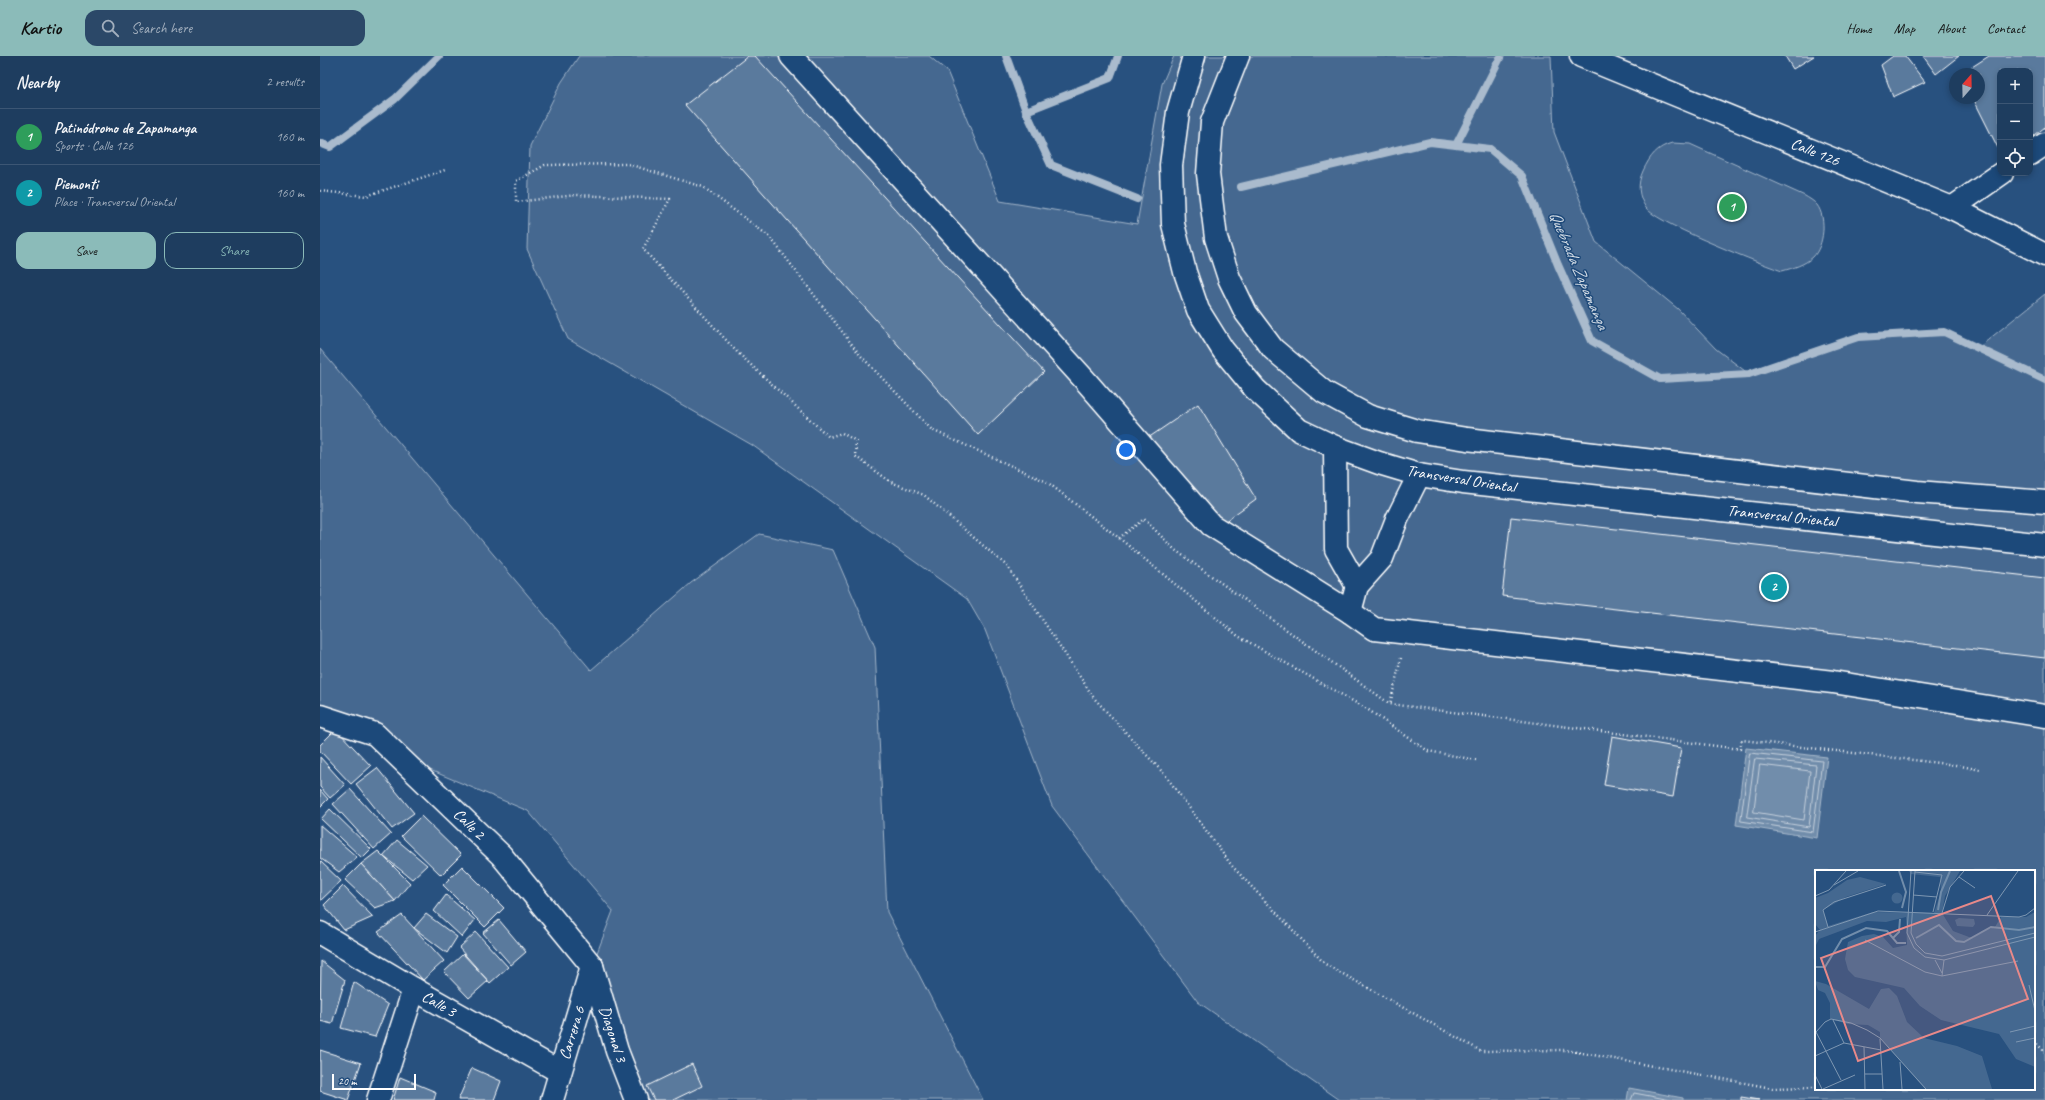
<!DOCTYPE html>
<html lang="en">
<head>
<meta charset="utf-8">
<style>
  :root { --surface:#1e3d5f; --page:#2b4868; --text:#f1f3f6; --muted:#a1aebd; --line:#3c5674; --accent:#8bbbb9 }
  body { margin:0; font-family:Caveat,sans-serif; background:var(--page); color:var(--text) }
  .controls { position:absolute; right:12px; top:12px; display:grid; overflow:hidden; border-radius:8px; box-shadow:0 2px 6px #0003 }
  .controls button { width:36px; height:36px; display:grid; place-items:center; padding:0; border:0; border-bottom:1px solid var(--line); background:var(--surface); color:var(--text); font:20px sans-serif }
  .compass { position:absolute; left:1629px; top:12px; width:36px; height:36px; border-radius:50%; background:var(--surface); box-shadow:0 2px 6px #0003; rotate:20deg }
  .scale { position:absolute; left:12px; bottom:10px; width:84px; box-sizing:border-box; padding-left:4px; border:2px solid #fff; border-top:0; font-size:11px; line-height:14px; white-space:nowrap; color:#fff; -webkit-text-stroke:3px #1f4a7a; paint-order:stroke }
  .you { position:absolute; left:806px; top:394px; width:14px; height:14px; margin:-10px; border:3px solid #fff; border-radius:50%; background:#1a73e8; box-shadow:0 0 0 6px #1a73e833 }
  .badge { display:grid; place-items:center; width:26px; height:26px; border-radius:50%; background:var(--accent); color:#fff; font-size:13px; font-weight:700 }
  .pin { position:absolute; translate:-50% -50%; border:2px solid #fff; box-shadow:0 1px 4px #0006 }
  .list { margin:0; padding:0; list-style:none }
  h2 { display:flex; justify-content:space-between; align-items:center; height:52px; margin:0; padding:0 16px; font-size:17px }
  h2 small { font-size:13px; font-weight:400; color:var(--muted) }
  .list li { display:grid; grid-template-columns:26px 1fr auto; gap:12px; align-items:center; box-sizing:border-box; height:56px; padding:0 16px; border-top:1px solid var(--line) }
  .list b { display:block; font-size:15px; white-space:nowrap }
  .list p { margin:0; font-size:13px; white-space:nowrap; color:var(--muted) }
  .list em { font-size:13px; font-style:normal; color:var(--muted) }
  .actions { display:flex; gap:8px; padding:12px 16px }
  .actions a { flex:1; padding:9px 0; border:1px solid var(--accent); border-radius:12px; text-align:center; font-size:14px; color:var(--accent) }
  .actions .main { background:var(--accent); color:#111 }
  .icon { flex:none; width:22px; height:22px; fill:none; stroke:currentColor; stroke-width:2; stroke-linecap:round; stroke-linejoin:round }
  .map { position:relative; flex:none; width:1725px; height:1044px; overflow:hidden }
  header { display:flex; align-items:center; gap:24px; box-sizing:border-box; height:56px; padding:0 20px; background:var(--accent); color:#111 }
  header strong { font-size:19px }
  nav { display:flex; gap:22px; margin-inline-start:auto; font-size:14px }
  .search { width:280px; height:36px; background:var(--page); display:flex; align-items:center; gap:10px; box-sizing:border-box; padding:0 14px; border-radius:12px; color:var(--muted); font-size:15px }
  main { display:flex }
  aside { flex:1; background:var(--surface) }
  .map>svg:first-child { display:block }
</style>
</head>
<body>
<header>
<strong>Kartio</strong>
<div class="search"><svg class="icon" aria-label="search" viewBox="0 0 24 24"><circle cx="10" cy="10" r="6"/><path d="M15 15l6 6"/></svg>Search here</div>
<nav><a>Home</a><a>Map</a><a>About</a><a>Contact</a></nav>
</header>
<main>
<aside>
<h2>Nearby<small>2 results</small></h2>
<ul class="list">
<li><span class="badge" style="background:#2e9e5b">1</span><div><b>Patinódromo de Zapamanga</b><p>Sports · Calle 126</p></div><em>160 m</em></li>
<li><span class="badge" style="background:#0f9aa8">2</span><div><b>Piemonti</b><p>Place · Transversal Oriental</p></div><em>160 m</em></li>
</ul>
<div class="actions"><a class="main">Save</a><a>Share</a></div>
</aside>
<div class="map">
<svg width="1725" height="1044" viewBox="0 0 1725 1044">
  <rect width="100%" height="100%" fill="#28517f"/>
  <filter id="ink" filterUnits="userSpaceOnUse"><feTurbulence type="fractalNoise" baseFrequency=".025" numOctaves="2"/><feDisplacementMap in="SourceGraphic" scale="8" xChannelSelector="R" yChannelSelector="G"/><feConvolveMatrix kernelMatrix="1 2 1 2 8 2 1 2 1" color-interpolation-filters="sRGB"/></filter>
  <g filter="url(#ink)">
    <g fill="#446890" stroke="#a2b4c8" fill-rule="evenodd">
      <path d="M259 0H609L627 15 680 145 817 168 842 28 854 0H1231L1234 76 1276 186 1358 253 1396 293 1429 318 1538 281 1624 276 1658 292 1725 238V1044H1019L878 946 732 750 665 574 647 543 432 389 248 283 207 193 210 90 241 27ZM1496 815H1714V1033H1496Z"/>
      <path d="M1352 87 1370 88 1485 140C1488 142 1494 145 1497 149 1507 162 1504 190 1493 201 1484 209 1473 212 1462 215 1439 207 1338 168 1326 152 1318 140 1317 128 1323 115 1330 100 1337 91 1352 87Z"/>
      <polygon points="0,293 271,614 371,527 439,478 513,494 555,591 567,856 663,1044 316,1044 272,910 293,855 208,755 29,680 0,661"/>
    </g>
    <g fill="#718dab" stroke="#aabbcd">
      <polygon points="1426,692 1507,701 1497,782 1416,769"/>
      <polygon points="1309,1032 1363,1042 1363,1044 1307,1044"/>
    </g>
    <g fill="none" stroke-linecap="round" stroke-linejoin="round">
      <g stroke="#c6d1dd" stroke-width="1">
        <polygon points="1430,697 1502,705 1493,776 1421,765"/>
        <polygon points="1435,703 1496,709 1489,771 1427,761"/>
        <polygon points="1440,709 1490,715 1484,764 1434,756"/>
        <polyline points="1311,1044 1314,1037 1351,1044"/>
      </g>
      <g stroke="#aabbcd" stroke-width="8">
        <polyline points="686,0 706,55 731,109 817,143"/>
        <polyline points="706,55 790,22 798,0"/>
        <polyline points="0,87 10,91 75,43 119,0"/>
        <polyline points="1136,89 1180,2"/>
        <polyline points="921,131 1110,86 1170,93 1202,120 1238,209 1272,285 1340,323 1429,318 1538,281 1624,276 1725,324"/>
      </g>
    </g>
    <g fill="#5a7a9d" stroke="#fff">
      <polygon points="428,0 435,0 724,316 658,379 365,49"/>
      <polygon points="1465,0 1494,0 1473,13"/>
      <polygon points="1573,0 1585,0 1605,26 1573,41 1561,9"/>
      <polygon points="1603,0 1639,0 1616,18"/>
      <polygon points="1669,0 1725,0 1725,71 1710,83 1710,15 1680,15 1680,96 1653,42 1659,42 1659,18 1641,18"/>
      <polygon points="878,348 936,443 897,471 828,382"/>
      <polygon points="1191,461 1725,522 1725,602 1182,540"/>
      <polygon points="16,673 51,710 31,728 0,695 0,689"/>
      <polygon points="1292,680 1361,692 1353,741 1284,729"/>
      <polygon points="0,701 25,729 10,742 0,731"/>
      <polygon points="57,712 94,757 72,773 36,728"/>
      <polygon points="30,733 71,778 54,793 13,748"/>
      <polygon points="0,734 8,743 0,751"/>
      <polygon points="10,753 51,793 42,802 1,763"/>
      <polygon points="101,760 141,799 121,819 81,780"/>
      <polygon points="0,769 37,801 19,816 0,802"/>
      <polygon points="77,784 107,809 92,823 63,800"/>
      <polygon points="58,795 90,827 75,845 41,808"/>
      <polygon points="0,805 21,825 0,845"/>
      <polygon points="41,808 75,845 55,852 25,824"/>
      <polygon points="142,810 184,852 165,871 123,829"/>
      <polygon points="23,830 53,861 24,874 4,849"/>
      <polygon points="126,839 155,864 142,881 114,855"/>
      <polygon points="106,858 137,881 127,897 94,872"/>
      <polygon points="82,859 124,905 103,924 58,876"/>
      <polygon points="179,864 206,896 191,909 163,877"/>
      <polygon points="156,876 188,911 170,927 139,892"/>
      <polygon points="143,898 168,925 149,942 124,916"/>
      <polygon points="1,905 25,924 12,968 0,965"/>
      <polygon points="34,926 68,949 55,981 21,972"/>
      <polygon points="0,994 41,1007 28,1044 0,1035"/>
      <polygon points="372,1008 382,1030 353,1044 334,1044 327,1030"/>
      <polygon points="152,1012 181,1025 174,1044 138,1044"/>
      <polygon points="80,1021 116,1036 114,1044 73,1044"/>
      <polygon points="1421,1041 1440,1044 1421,1044"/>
    </g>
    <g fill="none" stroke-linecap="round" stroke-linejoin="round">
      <defs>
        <g id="street">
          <polyline points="471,0 764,323 891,469 1030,556 1037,530 1062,502 1077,463 1099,419"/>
          <polyline points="1710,98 1725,88"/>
          <polyline points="1632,152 1682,117"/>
          <polyline points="1015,391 1016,493 1037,530"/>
          <polyline points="1030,556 1054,573 1513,626 1725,660"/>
          <polyline points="0,660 55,678 181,799 272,910 297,995 316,1044"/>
          <polyline points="0,877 94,933 240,1016"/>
          <polyline points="58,1044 94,933"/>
          <polyline points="232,1044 272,910"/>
        </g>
        <g id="secondary">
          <polyline points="874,0 858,56 851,109 853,168 865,216 878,254 903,294 935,333 979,374 1015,391 1059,407 1099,419 1143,426 1725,489"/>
          <polyline points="918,0 892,66 888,118 896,182 909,222 926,257 953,293 1004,336 1048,360 1097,375 1147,383 1597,436 1725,446"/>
          <polyline points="1261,0 1632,152 1725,199"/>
        </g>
      </defs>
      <use href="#street" stroke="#fff" stroke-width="25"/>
      <use href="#secondary" stroke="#fff" stroke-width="25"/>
      <g stroke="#fff" stroke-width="2.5" stroke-dasharray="1 3" stroke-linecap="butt">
        <polyline points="0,135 46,140 125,114"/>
        <polyline points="799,482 824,463 855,494 1070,648"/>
        <polyline points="1081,602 1070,648 1420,693 1422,684 1636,709 1661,714"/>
        <polyline points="1156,704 1108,695 1047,653 918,580 799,482 727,426 612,374 540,299 450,181 383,131 308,108 225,109 196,125 196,146 256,139 350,143 323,193 417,296 509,381 522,377 536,385 535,400 571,426 604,439 687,510 774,642 846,720 912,810 1005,908 1161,995 1246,994 1452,1032 1496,1031"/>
        <polyline points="1714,985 1725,996"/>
      </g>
      <use href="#street" stroke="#1f4a7a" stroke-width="22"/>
      <use href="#secondary" stroke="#1f4a7a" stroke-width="22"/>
    </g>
  </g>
  <g text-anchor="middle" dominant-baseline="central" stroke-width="3" stroke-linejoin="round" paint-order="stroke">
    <g font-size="16" fill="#fff" stroke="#1f4a7a">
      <text transform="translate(1495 96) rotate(22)">Calle 126</text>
      <text transform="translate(1141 423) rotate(9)">Transversal Oriental</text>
      <text transform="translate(1462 460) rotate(6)">Transversal Oriental</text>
      <text transform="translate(149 768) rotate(44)">Calle 2</text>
      <text transform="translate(119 948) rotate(29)">Calle 3</text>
      <text transform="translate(252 977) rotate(-73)">Carrera 6</text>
      <text transform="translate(293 978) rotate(72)">Diagonal 3</text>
    </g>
    <g font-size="17" font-style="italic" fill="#d4dde6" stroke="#1f4a7a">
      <text transform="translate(1259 214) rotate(67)">Quebrada Zapamanga</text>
    </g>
  </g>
  <g transform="translate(1495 814)">
    <rect width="220" height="220" fill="#28517f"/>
    <path d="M94 1H145L130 26 127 43 138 61 154 67 158 68 167 61 180 57 186 47H211L220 42V197L201 189 184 164 126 150 105 136 89 118 40 107 33 100 30 89 33 72 47 66 59 64 68 67 78 78 92 75 91 47 71 52 52 51 4 69 0 77V66L5 60 0 54V28L13 23 32 10 45 7 71 14 31 27 8 40 13 56 58 42 119 43 126 22 125 7 96 4ZM76.5 28a5.5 5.5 0 1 1 11 0a5.5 5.5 0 1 1-11 0ZM144 48 159 49 160 54 158 57 142 56 140 50ZM0 111 11 114 54 139 66 119 74 118 82 126 92 152 109 168 142 176 167 186 177 219H110L65 168V162L53 155 33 154 15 149V133L10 123 3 120Z" fill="#446890"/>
    <path fill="none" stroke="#718dab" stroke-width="2" d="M84 1 91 22 87 38M123 40 126 22 135 1M78 68 84 62 85 49M101 68 124 55 141 71 149 72 176 57 204 60 220 57M0 97H10L27 69 51 58 72 61 82 73H91"/>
    <path fill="none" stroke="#7e97b2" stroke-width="1" d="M96 1 92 63 99 78 110 87 129 90 220 67M100 1 96 63 101 74 110 83 127 86 220 63M100 2 127 5 118 42M144 7 160 18M19 15 43 1M98 25 122 27M0 26 14 20 31 1M127 43 135 17 149 1M172 45 203 1M13 57 8 40 19 32 71 15M0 62 63 41 204 47 211 45 220 38M50 70 110 102 127 106 129 90M120 90 127 103M127 106 203 91M214 115 220 141M18 150 29 173M1 162 10 152 16 149 36 153 52 160 65 168 111 219M1 162 26 210M195 162 220 156M65 169 68 219M201 172 220 168M49 177 50 219M0 186 29 173 66 180M85 192 87 219M50 204H67M0 205 7 219M8 219 40 205"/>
    <path fill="#e88989" fill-opacity="0.15" stroke="#e88989" stroke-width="2" d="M176 26 213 129 43 191 6 88Z"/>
    <rect width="220" height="220" fill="none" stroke="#fff" stroke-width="2"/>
  </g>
</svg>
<div class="controls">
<button>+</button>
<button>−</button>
<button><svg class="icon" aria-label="locate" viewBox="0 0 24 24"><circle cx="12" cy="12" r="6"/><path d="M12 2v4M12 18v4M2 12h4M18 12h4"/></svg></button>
</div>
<svg class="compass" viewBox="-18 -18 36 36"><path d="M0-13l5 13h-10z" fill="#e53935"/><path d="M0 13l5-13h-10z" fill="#a1aebd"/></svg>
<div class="scale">20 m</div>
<div class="you"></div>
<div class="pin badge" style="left:1412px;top:151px;background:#2e9e5b">1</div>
<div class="pin badge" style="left:1454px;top:531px;background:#0f9aa8">2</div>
</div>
</main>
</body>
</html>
